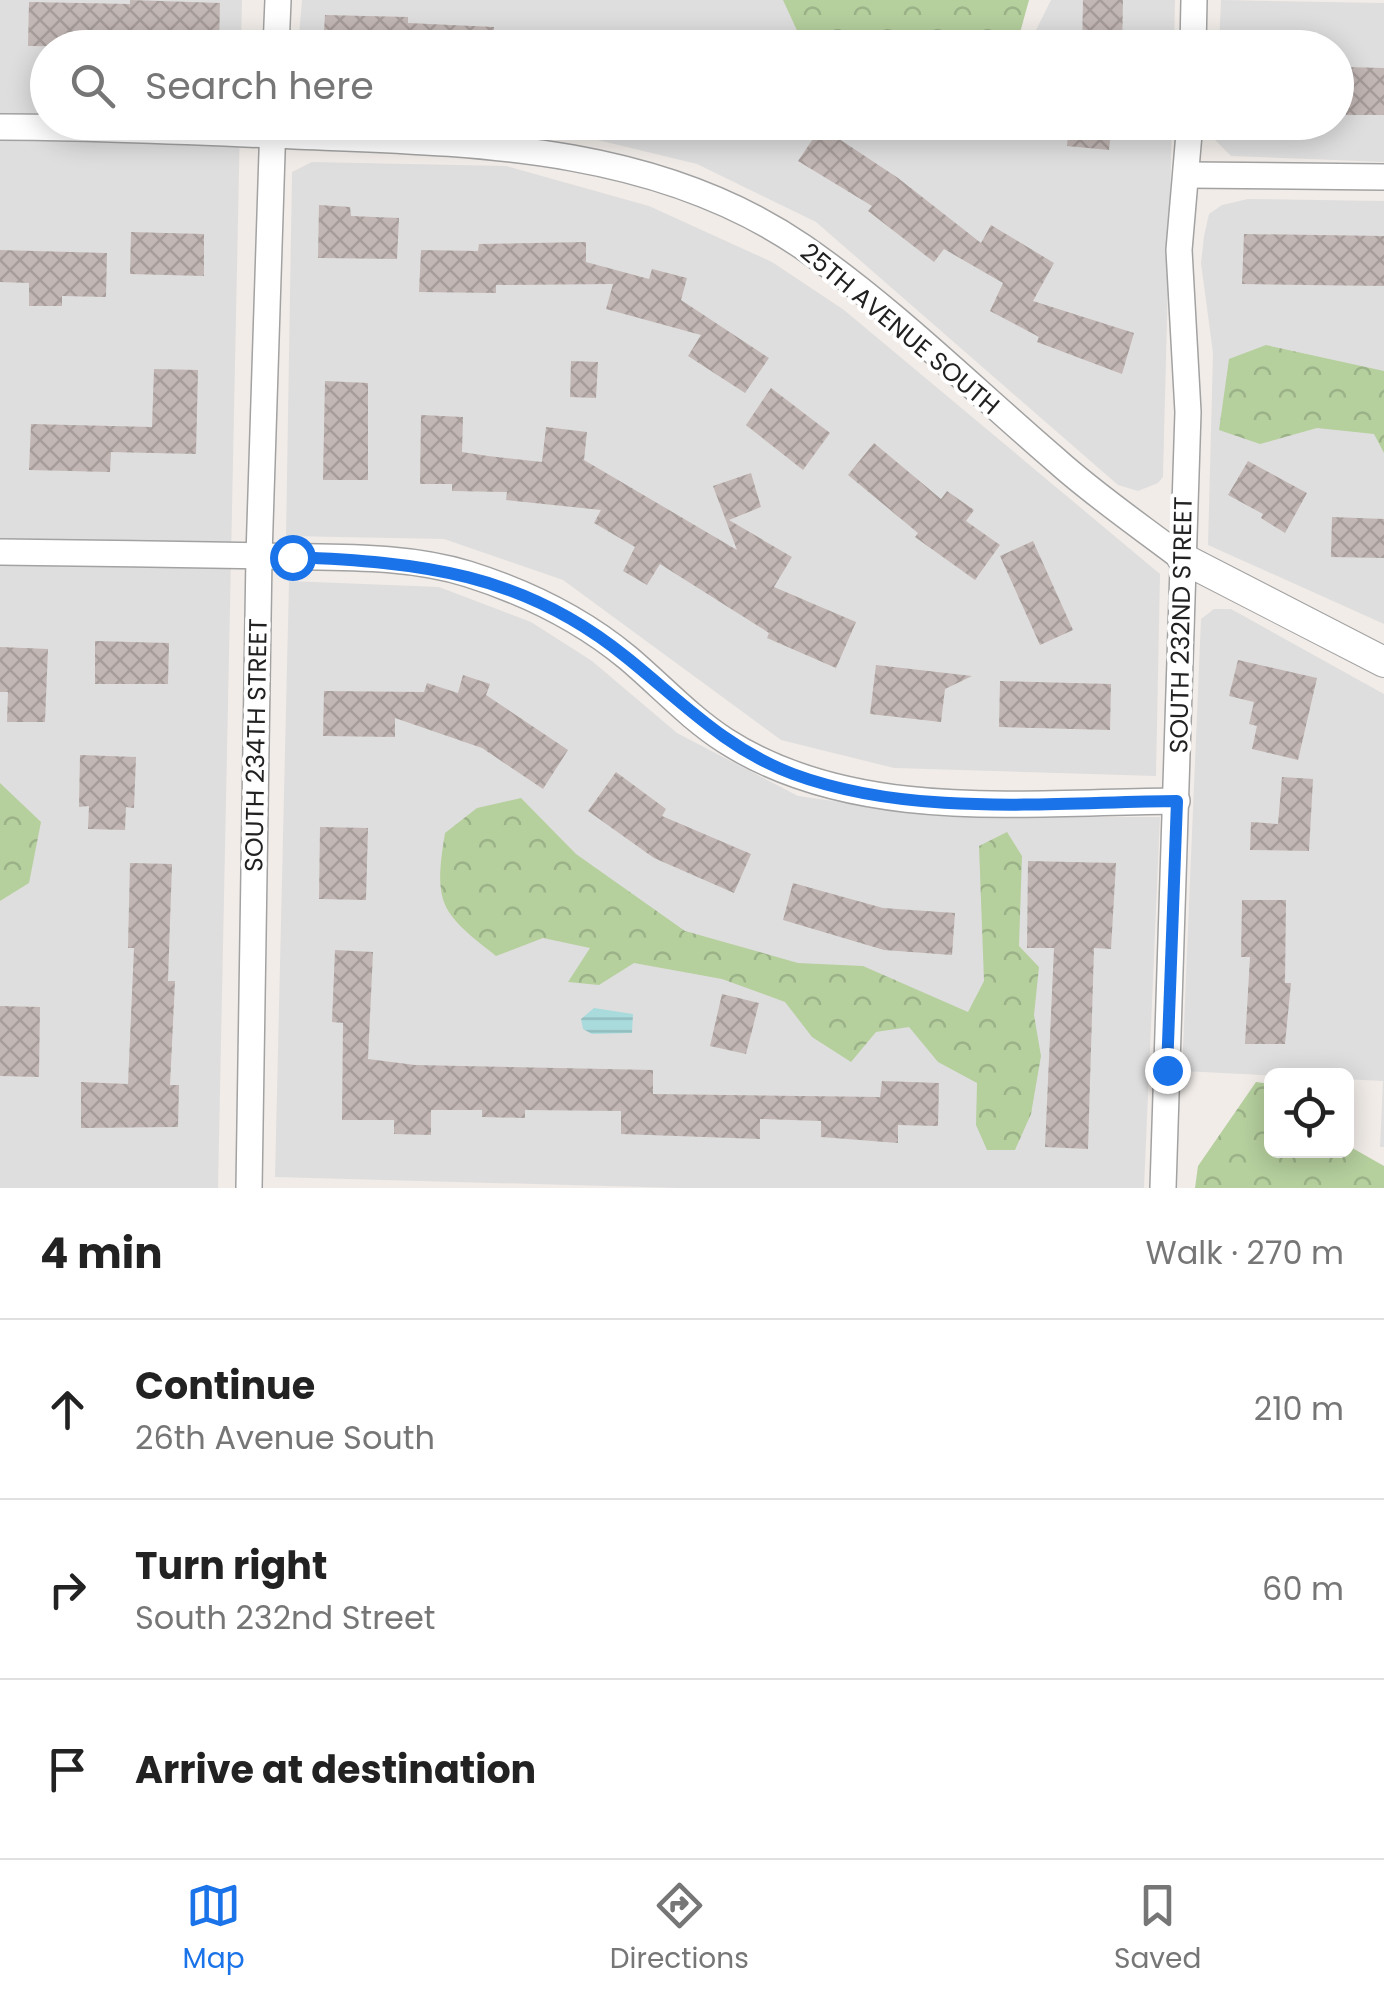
<!DOCTYPE html>
<html lang="en">
<head>
<meta charset="utf-8">
<style>
  :root { --surface:#fff; --page:#f6f6f6; --text:#222; --muted:#767676; --line:#e0e0e0; --accent:#1a73e8 }
  body { margin:0; font-family:Poppins,sans-serif; background:var(--page); color:var(--text) }
  .controls { position:absolute; right:30px; bottom:30px; display:grid; overflow:hidden; border-radius:15px; box-shadow:0 5px 25px #0003 }
  .controls button { width:90px; height:90px; display:grid; place-items:center; padding:0; border:0; border-bottom:2px solid var(--line); background:var(--surface); color:var(--text); font:50px sans-serif }
  .stop { position:absolute; width:30px; height:30px; margin:-22px; border:8px solid #1a73e8; border-radius:50%; background:#fff }
  .stop.end { background:#1a73e8; border-color:#fff; box-shadow:0 2px 10px #0008 }
  .list { margin:0; padding:0; list-style:none }
  h2 { display:flex; justify-content:space-between; align-items:center; height:130px; margin:0; padding:0 40px; font-size:42px }
  h2 small { font-size:32px; font-weight:400; color:var(--muted) }
  .list li { display:grid; grid-template-columns:65px 1fr auto; gap:30px; align-items:center; box-sizing:border-box; height:180px; padding:0 40px; border-top:2px solid var(--line) }
  .list b { display:block; font-size:38px; white-space:nowrap }
  .list p { margin:0; font-size:32px; white-space:nowrap; color:var(--muted) }
  .list em { font-size:32px; font-style:normal; color:var(--muted) }
  .icon { flex:none; width:55px; height:55px; fill:none; stroke:currentColor; stroke-width:2; stroke-linecap:round; stroke-linejoin:round }
  .map { position:relative; flex:none; width:1384px; height:1188px; overflow:hidden }
  .search { position:absolute; background:var(--surface); box-shadow:0 5px 25px #0003; left:30px; right:30px; top:30px; height:110px; display:flex; align-items:center; gap:25px; box-sizing:border-box; padding:0 35px; border-radius:55px; color:var(--muted); font-size:38px }
  .sheet { height:670px; background:var(--surface) }
  nav { display:flex; justify-content:space-around; align-items:center; box-sizing:border-box; height:140px; border-top:2px solid var(--line); background:var(--surface); font-size:28px; color:var(--muted) }
  nav a { display:grid; justify-items:center; gap:5px }
  nav .on { color:var(--accent) }
  .map>svg:first-child { display:block }
</style>
</head>
<body>
<div class="map">
<svg width="1384" height="1188" viewBox="0 0 1384 1188">
  <defs>
    <pattern id="forest-crowns" width="20" height="18" patternUnits="userSpaceOnUse" patternTransform="scale(2.5)"><rect width="20" height="18" fill="#b5cf9d"/><path d="M2 6a3 3 0 1 1 6 0M12 15a3 3 0 1 1 6 0" fill="none" stroke="#9bb187"/></pattern>
    <pattern id="water-rules" width="6" height="5" patternUnits="userSpaceOnUse" patternTransform="scale(2.5)"><rect width="6" height="5" fill="#a9dbdd"/><path d="M0 2.5h6" fill="none" stroke="#91bcbd"/></pattern>
    <pattern id="building-cross-hatch" width="8" height="8" patternUnits="userSpaceOnUse" patternTransform="scale(2.5)"><rect width="8" height="8" fill="#c2b7b4"/><path d="M0 0l8 8M0 8l8-8" fill="none" stroke="#a69d9a"/></pattern>
  </defs>
  <rect width="100%" height="100%" fill="#f1ece8"/>
  <g fill="#dfdede">
    <polygon points="0,0 242,0 241,47 48,48 48,122 240,123 218,1188 0,1188"/>
    <polygon points="302,0 833,0 881,48 298,48"/>
    <polygon points="1051,0 1175,0 1174,47 1027,48"/>
    <polygon points="1221,0 1384,3 1384,162 1231,156 1215,140 1215,123 1336,122 1336,48 1219,47"/>
    <polygon points="479,123 1172,123 1163,477 1158,483 1138,491 1118,485 816,222 697,164 540,126"/>
    <polygon points="312,162 506,166 649,206 772,262 844,310 1160,574 1156,776 894,768 781,740 563,580 444,539 286,536 292,172"/>
    <polygon points="1248,199 1384,201 1384,624 1208,545 1213,353 1201,263 1204,236 1209,214 1222,205"/>
    <polygon points="289,581 439,587 531,622 592,661 677,733 798,796 949,817 1160,817 1144,1188 679,1188 275,1177"/>
    <polygon points="1214,609 1231,609 1384,694 1384,1147 1380,1147 1383,1081 1182,1071 1201,619"/>
  </g>
  <g fill="url(#forest-crowns)">
    <polygon points="783,0 1029,0 1016,47 805,48"/>
    <polygon points="1266,345 1384,371 1384,453 1374,434 1317,428 1260,444 1219,430 1229,359"/>
    <polygon points="0,783 41,822 29,883 0,901"/>
    <path d="M521 798 576 854 685 931 798 963 863 966 968 1012 984 981 979 846 1007 832 1022 856 1019 946 1039 967 1034 1015 1041 1056 1031 1114 1015 1150H987L976 1125 977 1083 938 1062 909 1027 876 1032 851 1062 812 1037 785 1002 722 979 634 963 599 985 568 982 590 948 543 938 496 956C441 913 433 905 445 833L477 808Z"/>
    <polygon points="1256,1082 1271,1084 1272,1150 1346,1150 1347,1145 1384,1166 1384,1188 1195,1188 1198,1166"/>
  </g>
  <polygon fill="url(#water-rules)" points="594,1008 633,1014 632,1033 592,1034 583,1029 581,1019"/>
  <g fill="url(#building-cross-hatch)">
    <polygon points="130,0 220,3 219,48 28,46 29,2 130,4"/>
    <polygon points="1083,0 1123,0 1122,48 1082,48"/>
    <polygon points="325,15 408,17 408,23 494,27 494,48 323,48"/>
    <polygon points="1345,67 1384,68 1384,115 1346,115"/>
    <polygon points="1069,122 1112,122 1109,150 1067,146"/>
    <polygon points="821,127 898,178 981,243 991,225 1054,263 1033,301 1134,333 1122,374 1037,342 1039,337 990,311 1003,283 944,249 934,262 868,211 872,206 798,161"/>
    <polygon points="319,205 350,207 351,216 399,218 397,259 318,258"/>
    <polygon points="131,232 204,234 204,276 130,274"/>
    <polygon points="1244,234 1384,236 1384,286 1242,284"/>
    <polygon points="586,242 586,262 649,279 652,269 687,278 681,300 769,358 745,393 688,356 701,335 606,309 613,284 496,285 496,293 419,292 421,250 478,251 479,244"/>
    <polygon points="0,250 107,253 106,297 62,296 62,306 29,306 29,283 0,282"/>
    <polygon points="571,361 598,362 596,398 570,397"/>
    <polygon points="154,369 198,370 196,454 111,452 110,472 29,470 31,424 152,427"/>
    <polygon points="325,381 368,383 368,480 323,480"/>
    <polygon points="771,388 830,433 803,470 746,425"/>
    <polygon points="421,415 463,417 462,452 488,456 542,462 546,427 587,432 584,460 737,550 713,486 751,473 761,507 729,520 792,557 774,587 856,622 836,668 767,638 769,633 660,564 647,585 623,571 635,547 594,523 601,510 506,500 507,492 452,491 452,484 420,484"/>
    <polygon points="874,443 941,499 947,491 974,510 966,521 1000,545 975,580 915,537 918,533 848,475"/>
    <polygon points="1248,461 1307,493 1285,533 1261,518 1263,514 1228,495"/>
    <polygon points="1332,517 1384,519 1384,558 1331,557"/>
    <polygon points="1033,541 1073,630 1040,645 1000,556"/>
    <polygon points="95,641 169,643 168,684 95,684"/>
    <polygon points="0,647 48,649 45,722 7,722 8,692 0,692"/>
    <polygon points="1238,660 1317,678 1298,760 1252,749 1257,726 1249,724 1254,702 1229,696"/>
    <polygon points="876,665 972,676 945,689 941,722 870,714"/>
    <polygon points="463,675 490,684 486,695 568,750 543,789 482,748 395,718 395,737 323,736 324,691 424,692 427,683 458,693"/>
    <polygon points="1000,681 1111,684 1110,730 999,727"/>
    <polygon points="80,755 136,757 134,808 126,807 125,830 88,829 89,806 79,807"/>
    <polygon points="616,772 666,809 662,816 751,854 734,893 654,858 588,811"/>
    <polygon points="1282,777 1313,779 1309,851 1250,850 1251,822 1278,824"/>
    <polygon points="320,827 368,828 366,900 319,899"/>
    <polygon points="1028,861 1116,863 1111,949 1094,948 1088,1149 1045,1147 1054,948 1027,948"/>
    <polygon points="130,863 172,864 168,981 175,981 170,1085 179,1085 178,1127 81,1128 81,1082 128,1084 134,948 128,948"/>
    <polygon points="793,883 883,908 955,913 952,955 884,950 783,920"/>
    <polygon points="1242,900 1286,900 1285,983 1291,983 1285,1044 1245,1044 1250,957 1241,957"/>
    <polygon points="335,950 373,952 368,1059 415,1065 653,1070 653,1094 880,1097 882,1081 939,1083 938,1126 898,1125 898,1143 821,1137 821,1121 760,1119 760,1139 621,1134 621,1111 525,1110 525,1118 482,1117 482,1110 431,1110 431,1135 394,1134 394,1120 342,1120 343,1023 332,1022"/>
    <polygon points="722,994 759,1003 746,1054 710,1046"/>
    <polygon points="0,1006 40,1007 39,1077 0,1076"/>
  </g>
  <g fill="none" stroke-linecap="round" stroke-linejoin="round">
    <defs>
      <g id="minor">
        <polyline points="276,48 278,0"/>
        <polyline points="1193,48 1194,0"/>
        <path d="M0 127C98 127 196 132 294 136 468 143 653 144 803 247 894 310 973 389 1057 461 1096 496 1140 526 1182 558"/>
        <polyline points="1188,175 1384,177"/>
        <path d="M0 552C88 553 177 554 265 556 331 558 404 554 468 574 525 592 581 619 628 658 660 685 690 718 726 741 856 824 1030 802 1177 801"/>
        <polyline points="249,1188 259,556 273,122"/>
        <polyline points="1163,1188 1188,412 1179,250 1190,122"/>
      </g>
      <polyline id="tertiary" points="1182,558 1384,662"/>
    </defs>
    <use href="#minor" stroke="#a2a2a2" stroke-width="28"/>
    <use href="#tertiary" stroke="#a2a2a2" stroke-width="32"/>
    <use href="#minor" stroke="#fff" stroke-width="25"/>
    <use href="#tertiary" stroke="#fff" stroke-width="30"/>
  </g>
  <g fill="none" stroke-linecap="round" stroke-linejoin="round">
    <path stroke="#1a73e8" stroke-width="12" d="M292 557C420 562 523 573 626 657 681 701 726 749 793 774 912 818 1053 802 1177 801L1167 1070"/>
  </g>
  <g text-anchor="middle" dominant-baseline="central" stroke-width="8" stroke-linejoin="round" paint-order="stroke">
    <g font-size="25" fill="#212121" stroke="#fff">
      <text transform="translate(900 329) rotate(40)">25TH AVENUE SOUTH</text>
      <text transform="translate(1181 625) rotate(-89)">SOUTH 232ND STREET</text>
      <text transform="translate(256 745) rotate(-89)">SOUTH 234TH STREET</text>
    </g>
  </g>
</svg>
<div class="controls">
<button><svg class="icon" aria-label="locate" viewBox="0 0 24 24"><circle cx="12" cy="12" r="6"/><path d="M12 2v4M12 18v4M2 12h4M18 12h4"/></svg></button>
</div>
<div class="stop" style="left:292px;top:557px"></div>
<div class="stop end" style="left:1167px;top:1070px"></div>
<div class="search"><svg class="icon" aria-label="search" viewBox="0 0 24 24"><circle cx="10" cy="10" r="6"/><path d="M15 15l6 6"/></svg>Search here</div>
</div>
<section class="sheet">
<h2>4 min<small>Walk · 270 m</small></h2>
<ul class="list">
<li><svg class="icon" aria-label="ahead" viewBox="0 0 24 24"><path d="M12 20V5M6 11l6-6 6 6"/></svg><div><b>Continue</b><p>26th Avenue South</p></div><em>210 m</em></li>
<li><svg class="icon" aria-label="right" viewBox="0 0 24 24"><path d="M7 20v-9h11M14 6l5 5-5 5"/></svg><div><b>Turn right</b><p>South 232nd Street</p></div><em>60 m</em></li>
<li><svg class="icon" aria-label="arrive" viewBox="0 0 24 24"><path d="M6 21V4h12l-3 4 3 4H6"/></svg><div><b>Arrive at destination</b></div></li>
</ul>
</section>
<nav>
<a class="on"><svg class="icon" aria-label="map" viewBox="0 0 24 24"><path d="M3 6l6-2 6 2 6-2v14l-6 2-6-2-6 2zM9 4v14M15 6v14"/></svg>Map</a>
<a><svg class="icon" aria-label="directions" viewBox="0 0 24 24"><path d="M12 3l9 9-9 9-9-9zM9 14v-3h6M13 9l2 2-2 2"/></svg>Directions</a>
<a><svg class="icon" aria-label="saved" viewBox="0 0 24 24"><path d="M7 4h10v16l-5-4-5 4z"/></svg>Saved</a>
</nav>
</body>
</html>
